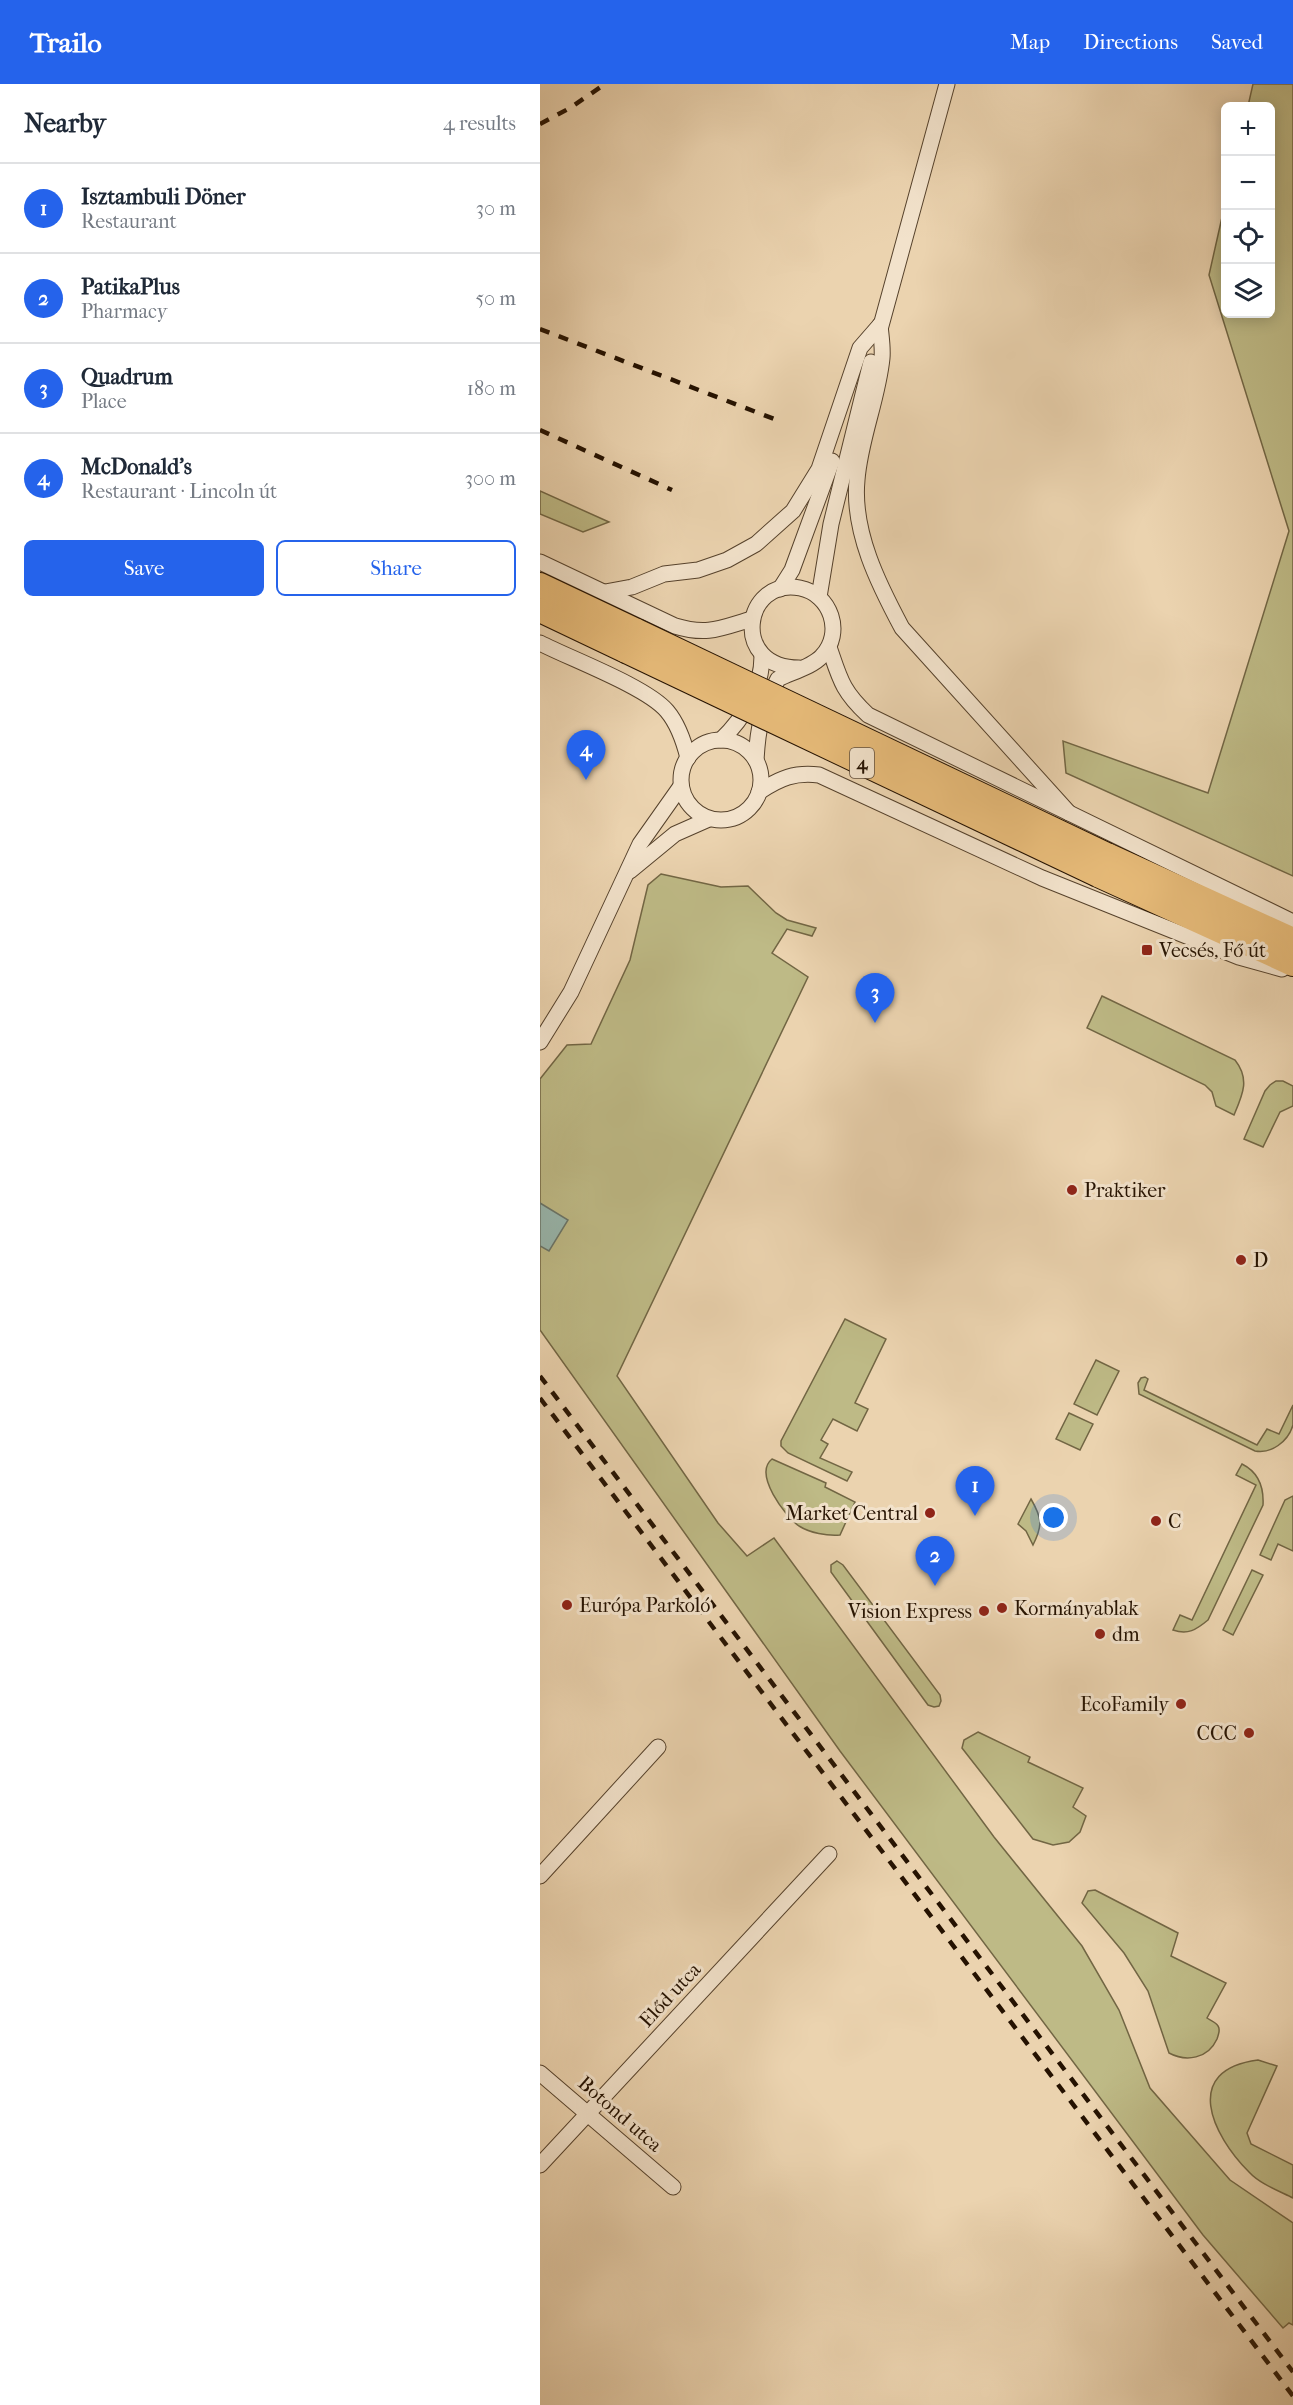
<!DOCTYPE html>
<html lang="en">
<head>
<meta charset="utf-8">
<style>
  :root { --surface:#fff; --page:#f6f6f7; --text:#1f2937; --muted:#747a83; --line:#e0e1e3; --accent:#2563eb }
  body { margin:0; font-family:"IM FELL French Canon",serif; background:var(--page); color:var(--text) }
  .controls { position:absolute; right:18px; top:18px; display:grid; overflow:hidden; border-radius:9px; box-shadow:0 3px 15px #0003 }
  .controls button { width:54px; height:54px; display:grid; place-items:center; padding:0; border:0; border-bottom:2px solid var(--line); background:var(--surface); color:var(--text); font:30px sans-serif }
  .you { position:absolute; left:514px; top:1434px; width:21px; height:21px; margin:-15px; border:4px solid #fff; border-radius:50%; background:#1a73e8; box-shadow:0 0 0 9px #1a73e833 }
  .badge { display:grid; place-items:center; width:39px; height:39px; border-radius:50%; background:var(--accent); color:#fff; font-size:20px; font-weight:700 }
  .pin { position:absolute; translate:-50% -50px; filter:drop-shadow(0 2px 3px #0008) }
  .pin::after { content:''; position:absolute; top:32px; width:21px; height:18px; background:inherit; clip-path:polygon(0 0,100% 0,50% 100%) }
  .list { margin:0; padding:0; list-style:none }
  h2 { display:flex; justify-content:space-between; align-items:center; height:78px; margin:0; padding:0 24px; font-size:26px }
  h2 small { font-size:20px; font-weight:400; color:var(--muted) }
  .list li { display:grid; grid-template-columns:39px 1fr auto; gap:18px; align-items:center; box-sizing:border-box; height:90px; padding:0 24px; border-top:2px solid var(--line) }
  .list b { display:block; font-size:22px; white-space:nowrap }
  .list p { margin:0; font-size:20px; white-space:nowrap; color:var(--muted) }
  .list em { font-size:20px; font-style:normal; color:var(--muted) }
  .actions { display:flex; gap:12px; padding:18px 24px }
  .actions a { flex:1; padding:14px 0; border:2px solid var(--accent); border-radius:9px; text-align:center; font-size:21px; color:var(--accent) }
  .actions .main { background:var(--accent); color:#fff }
  .icon { flex:none; width:33px; height:33px; fill:none; stroke:currentColor; stroke-width:2; stroke-linecap:round; stroke-linejoin:round }
  .map { position:relative; flex:none; width:753px; height:2321px; overflow:hidden }
  header { display:flex; align-items:center; gap:36px; box-sizing:border-box; height:84px; padding:0 30px; background:var(--accent); color:#fff }
  header strong { font-size:28px }
  nav { display:flex; gap:33px; margin-inline-start:auto; font-size:21px }
  main { display:flex }
  aside { flex:1; background:var(--surface) }
  .map>svg:first-child { display:block }
</style>
</head>
<body>
<header>
<strong>Trailo</strong>
<nav><a>Map</a><a>Directions</a><a>Saved</a></nav>
</header>
<main>
<aside>
<h2>Nearby<small>4 results</small></h2>
<ul class="list">
<li><span class="badge">1</span><div><b>Isztambuli Döner</b><p>Restaurant</p></div><em>30 m</em></li>
<li><span class="badge">2</span><div><b>PatikaPlus</b><p>Pharmacy</p></div><em>50 m</em></li>
<li><span class="badge">3</span><div><b>Quadrum</b><p>Place</p></div><em>180 m</em></li>
<li><span class="badge">4</span><div><b>McDonald's</b><p>Restaurant · Lincoln út</p></div><em>300 m</em></li>
</ul>
<div class="actions"><a class="main">Save</a><a>Share</a></div>
</aside>
<div class="map">
<svg width="753" height="2321" viewBox="0 0 753 2321">
  <rect width="100%" height="100%" fill="#ebd3af"/>
  <filter id="stains"><feTurbulence type="fractalNoise" baseFrequency=".00333" numOctaves="4"/><feColorMatrix values="0 0 0 0 .2 0 0 0 0 .09 0 0 0 0 .02 0 0 0 .5 -.17"/></filter>
  <radialGradient id="worn" r=".72"><stop offset=".6" stop-color="#630" stop-opacity="0"/><stop offset="1" stop-color="#630" stop-opacity=".3"/></radialGradient>
  <g fill="#beba86" stroke="#726644" stroke-width="1.5">
    <polygon points="713,0 753,0 753,792 526,689 523,657 668,709 749,447 669,191 685,120 686,230 730,230 730,22 708,22"/>
    <polygon points="0,407 69,438 43,448 0,430"/>
    <polygon points="121,790 181,803 208,802 236,829 247,836 276,844 272,852 247,845 232,869 268,893 77,1292 178,1439 207,1472 234,1454 454,1753 542,1862 579,1926 610,2004 690,2096 753,2139 753,2241 749,2239 743,2244 663,2151 300,1667 0,1246 0,995 27,961 51,960 90,876 108,801"/>
    <path d="M562 912 695 976C710 995 703 1010 694 1031L676 1022 672 1008 665 1001 547 944Z"/>
    <polygon points="736,997 743,997 753,1002 753,1022 740,1028 723,1063 704,1055 725,1007 730,1001"/>
    <polygon points="305,1235 346,1255 315,1319 328,1325 317,1347 293,1335 281,1356 288,1360 280,1374 312,1388 307,1397 248,1369 241,1362 241,1357"/>
    <polygon points="556,1276 579,1287 557,1331 534,1320"/>
    <path d="M605 1293 608 1295 604 1306 717 1361 727 1345 739 1350 753 1321C753 1327 753 1335 753 1341 748 1358 731 1370 715 1367L599 1310 598 1299 601 1294Z"/>
    <polygon points="529,1329 553,1340 540,1366 516,1355"/>
    <path d="M232 1375 286 1399 285 1403 315 1418 300 1451C287 1452 270 1449 259 1442 245 1432 213 1390 232 1375Z"/>
    <path d="M702 1380C718 1388 724 1403 723 1421L668 1536C656 1546 648 1551 633 1546L640 1531 652 1536 716 1401 696 1391Z"/>
    <polygon points="753,1412 753,1467 738,1460 731,1476 720,1471 745,1416"/>
    <path d="M491 1415C502 1434 503 1441 493 1461L486 1447 478 1440Z"/>
    <polygon points="297,1477 303,1481 400,1611 401,1617 399,1622 394,1623 388,1621 291,1488 291,1481"/>
    <polygon points="712,1486 723,1491 693,1551 683,1546"/>
    <polygon points="438,1648 490,1673 488,1678 543,1704 533,1723 546,1732 540,1748 529,1758 513,1761 493,1755 422,1664 424,1656"/>
    <path d="M555 1806 638 1849 631 1872 686 1899 667 1934C670 1936 677 1939 678 1942 681 1946 678 1951 677 1955 668 1975 646 1978 629 1969L608 1907 584 1869 542 1819 548 1807Z"/>
    <path d="M718 1976 737 1982 707 2049 711 2060 753 2081V2114C739 2107 720 2100 709 2088 672 2051 641 1986 718 1976Z"/>
  </g>
  <polygon fill="#98b7ae" stroke="#6a7569" stroke-width="1.5" points="0,1119 28,1136 9,1167 0,1162"/>
  <g fill="none" stroke-linecap="round" stroke-linejoin="round">
    <defs>
      <g id="street">
        <path d="M340 241C341 252 343 263 342 274 338 315 320 355 317 396 312 448 339 501 362 544L529 729"/>
        <polyline points="339,249 407,0"/>
        <path d="M0 478 135 542C168 552 181 544 212 535"/>
        <polyline points="240,505 252,486 292,377"/>
        <polyline points="65,508 92,503 124,490 158,486 187,476 216,460 253,427 279,385 320,264 340,241"/>
        <polyline points="279,513 291,440 331,278"/>
        <path d="M0 559C31 575 107 603 127 627 138 640 144 658 148 674"/>
        <path d="M289 563C300 595 302 607 328 631L753 838"/>
        <path d="M181 656C204 634 222 604 222 572"/>
        <circle cx="181" cy="696" r="40"/>
        <path d="M216 676C218 641 222 626 238 595 252 588 272 583 282 572 304 549 291 510 260 504 203 493 190 584 259 584"/>
        <path d="M219 708C240 694 255 688 279 691L502 794 699 873 742 885"/>
        <polyline points="90,787 135,750 169,735"/>
        <polyline points="0,958 31,908 100,760 141,702"/>
        <polyline points="0,1792 118,1663"/>
        <polyline points="0,1989 133,2103"/>
        <polyline points="0,2081 289,1770"/>
      </g>
      <g id="primary">
        <polyline points="0,501 97,547"/>
        <polyline points="0,526 86,567"/>
        <polyline points="567,771 753,856"/>
        <polyline points="558,791 753,880"/>
      </g>
    </defs>
    <use href="#street" stroke="#56422c" stroke-width="17"/>
    <use href="#primary" stroke="#251201" stroke-width="26"/>
    <use href="#street" stroke="#f2e2cb" stroke-width="15"/>
    <use href="#primary" stroke="#e6ba78" stroke-width="24"/>
    <g stroke="#251201" stroke-width="4.5" stroke-dasharray="10 10" stroke-linecap="butt">
      <polyline points="0,40 30,24 65,0"/>
      <polyline points="0,245 242,338"/>
      <polyline points="0,346 132,406"/>
      <polyline points="0,1292 753,2288"/>
      <polyline points="0,1314 753,2312"/>
    </g>
    <defs>
      <g id="primary-bridge">
        <polyline points="97,547 567,771"/>
        <polyline points="86,567 558,791"/>
      </g>
    </defs>
    <use href="#primary-bridge" stroke="#251201" stroke-width="26" stroke-linecap="butt"/>
    <use href="#primary-bridge" stroke="#e6ba78" stroke-width="24"/>
  </g>
  <g fill="#8f2418" stroke="#f2e2cb" stroke-width="2">
    <rect x="601" y="860" width="12" height="12" rx="3"/>
    <circle cx="532" cy="1106" r="6"/>
    <circle cx="701" cy="1176" r="6"/>
    <circle cx="390" cy="1429" r="6"/>
    <circle cx="616" cy="1437" r="6"/>
    <circle cx="27" cy="1521" r="6"/>
    <circle cx="462" cy="1524" r="6"/>
    <circle cx="444" cy="1527" r="6"/>
    <circle cx="560" cy="1550" r="6"/>
    <circle cx="641" cy="1620" r="6"/>
    <circle cx="709" cy="1649" r="6"/>
  </g>
  <g text-anchor="middle" dominant-baseline="central" stroke-width="6" stroke-linejoin="round" paint-order="stroke">
    <rect fill="#f2e2cb" stroke="#62503e" stroke-width="1.5" x="310" y="664" width="24" height="30" rx="4.5"/>
    <g font-size="18" font-weight="bold" fill="#251201">
      <text x="322" y="679">4</text>
    </g>
    <g font-size="20" fill="#251201" stroke="#f2e2cb" text-anchor="start">
      <text x="619" y="866">Vecsés, Fő út</text>
      <text x="544" y="1106">Praktiker</text>
      <text x="713" y="1176">D</text>
      <text x="378" y="1429" text-anchor="end">Market Central</text>
      <text x="628" y="1437">C</text>
      <text x="39" y="1521">Európa Parkoló</text>
      <text x="474" y="1524">Kormányablak</text>
      <text x="432" y="1527" text-anchor="end">Vision Express</text>
      <text x="572" y="1550">dm</text>
      <text x="629" y="1620" text-anchor="end">EcoFamily</text>
      <text x="697" y="1649" text-anchor="end">CCC</text>
    </g>
    <g font-size="20" fill="#251201" stroke="#f2e2cb">
      <text transform="translate(130 1911) rotate(-47)">Előd utca</text>
      <text transform="translate(80 2030) rotate(41)">Botond utca</text>
    </g>
  </g>
  <rect width="100%" height="100%" filter="url(#stains)"/>
  <rect width="100%" height="100%" fill="url(#worn)"/>
</svg>
<div class="controls">
<button>+</button>
<button>−</button>
<button><svg class="icon" aria-label="locate" viewBox="0 0 24 24"><circle cx="12" cy="12" r="6"/><path d="M12 2v4M12 18v4M2 12h4M18 12h4"/></svg></button>
<button><svg class="icon" aria-label="layers" viewBox="0 0 24 24"><path d="M12 4l9 5-9 5-9-5zM3 14l9 5 9-5"/></svg></button>
</div>
<div class="you"></div>
<div class="pin badge" style="left:435px;top:1432px">1</div>
<div class="pin badge" style="left:395px;top:1502px">2</div>
<div class="pin badge" style="left:335px;top:939px">3</div>
<div class="pin badge" style="left:46px;top:696px">4</div>
</div>
</main>
</body>
</html>
